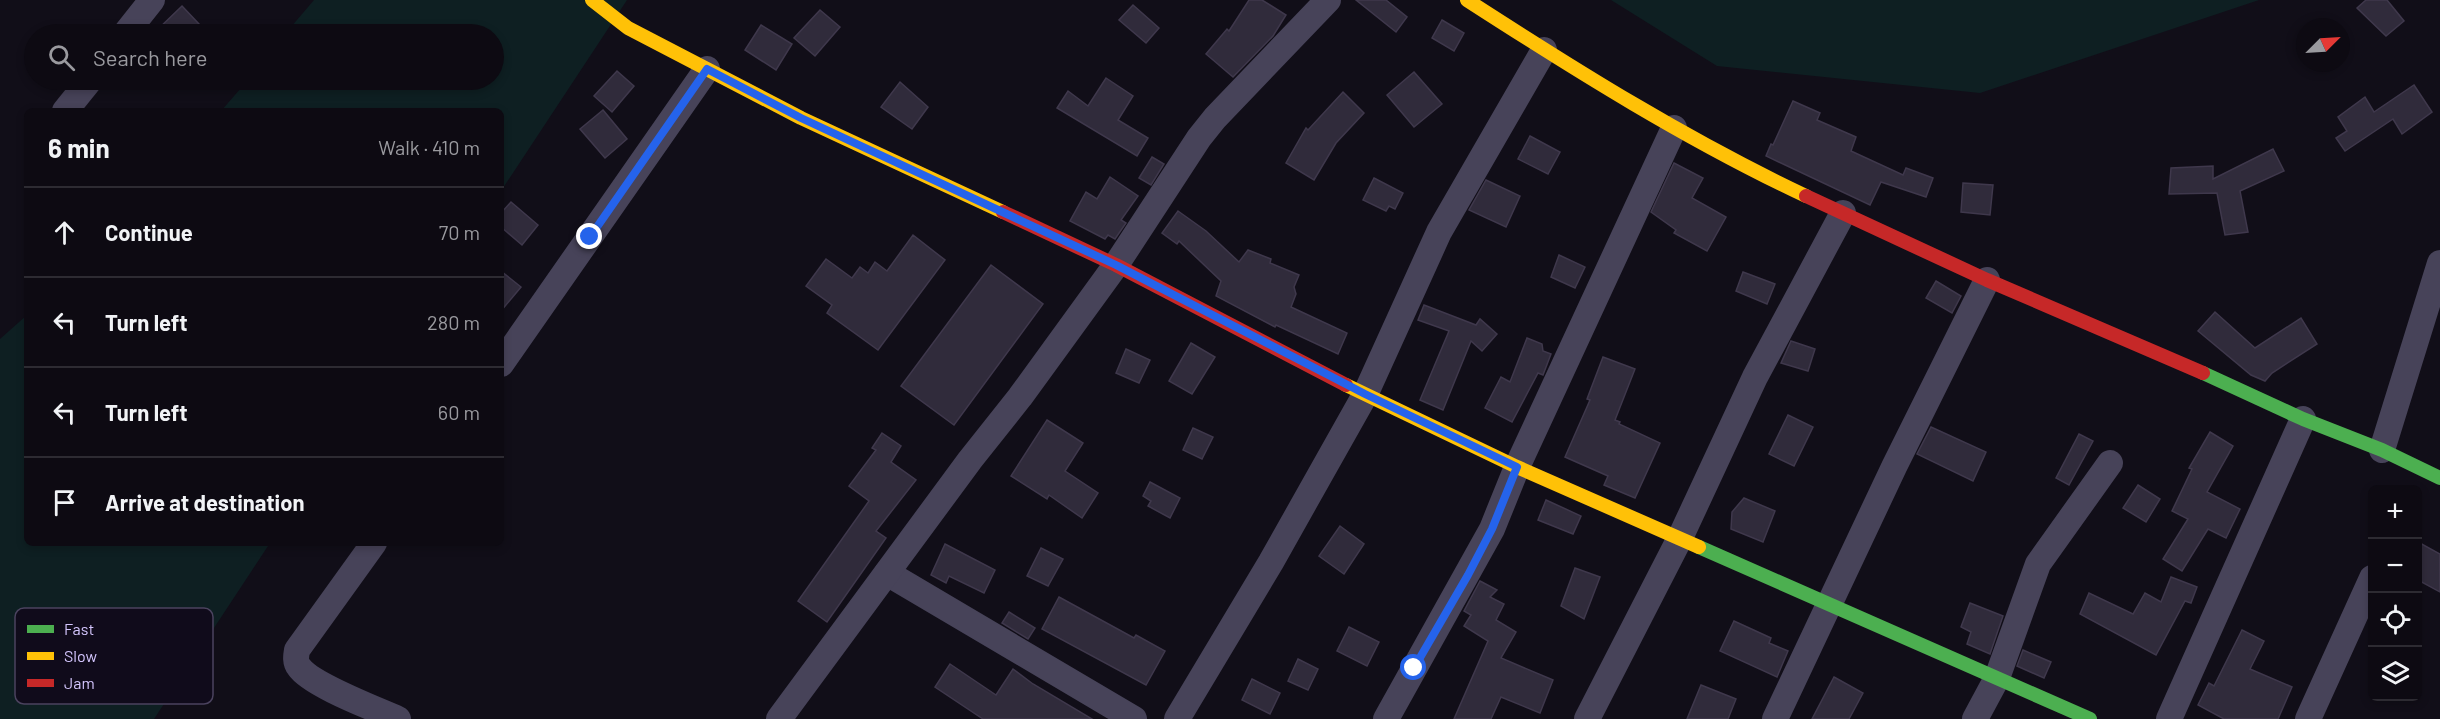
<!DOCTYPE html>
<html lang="en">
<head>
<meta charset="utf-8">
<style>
  :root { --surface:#0d0a12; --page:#1b1820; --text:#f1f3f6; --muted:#9a9a9f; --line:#2d2b32 }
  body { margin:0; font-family:Barlow,sans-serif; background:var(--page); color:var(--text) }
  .controls { position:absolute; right:18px; bottom:18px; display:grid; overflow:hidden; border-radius:9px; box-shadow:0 3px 9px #0003 }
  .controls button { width:54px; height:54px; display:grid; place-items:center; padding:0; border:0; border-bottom:2px solid var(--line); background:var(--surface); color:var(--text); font:30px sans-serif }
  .compass { position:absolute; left:2296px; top:18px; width:54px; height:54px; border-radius:50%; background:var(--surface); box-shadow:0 3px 9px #0003; rotate:66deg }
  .stop { position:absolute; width:18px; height:18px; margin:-14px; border:4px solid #2563eb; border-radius:50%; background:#fff }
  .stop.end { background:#2563eb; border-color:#fff; box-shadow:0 2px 6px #0008 }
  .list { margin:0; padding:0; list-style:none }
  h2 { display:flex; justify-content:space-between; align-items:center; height:78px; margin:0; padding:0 24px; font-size:26px }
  h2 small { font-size:20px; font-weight:400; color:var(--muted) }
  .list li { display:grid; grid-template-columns:39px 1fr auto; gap:18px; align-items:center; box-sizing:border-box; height:90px; padding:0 24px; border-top:2px solid var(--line) }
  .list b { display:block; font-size:22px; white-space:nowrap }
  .list em { font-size:20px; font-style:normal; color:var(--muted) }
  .icon { flex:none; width:33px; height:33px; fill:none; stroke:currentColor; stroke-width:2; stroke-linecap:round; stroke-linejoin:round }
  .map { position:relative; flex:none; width:2440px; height:719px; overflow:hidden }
  .search { position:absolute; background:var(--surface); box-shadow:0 3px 9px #0003; left:24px; top:24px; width:480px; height:66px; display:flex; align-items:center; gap:15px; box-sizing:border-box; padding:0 21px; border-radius:33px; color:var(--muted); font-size:22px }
  .panel { position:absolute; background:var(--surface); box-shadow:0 3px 9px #0003; left:24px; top:108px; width:480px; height:438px; border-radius:9px }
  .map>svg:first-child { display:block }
</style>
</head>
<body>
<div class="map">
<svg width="2440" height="719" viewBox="0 0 2440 719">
  <rect width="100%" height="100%" fill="#110e18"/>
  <g fill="#0e1f22">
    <polygon points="314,0 627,0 501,191 501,111 221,111 248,80 494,80 494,34 285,34"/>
    <polygon points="1611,0 2259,0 1980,93 1717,66"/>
    <polygon points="27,315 27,543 270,543 154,719 0,719 0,339"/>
  </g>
  <g fill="#302b3b" stroke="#3f384c" stroke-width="1.5">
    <polygon points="1249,0 1262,0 1286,15 1273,36 1233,77 1206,54 1227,29 1229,31"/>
    <polygon points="1356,0 1386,0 1407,17 1396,32"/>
    <polygon points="2366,0 2387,0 2404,21 2386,36 2357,8"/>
    <polygon points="1133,5 1159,28 1146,43 1119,20"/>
    <polygon points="182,6 199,24 189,34 153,34"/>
    <polygon points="820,10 840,27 815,56 794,38"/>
    <polygon points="1442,20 1464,33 1454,51 1432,38"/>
    <polygon points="761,25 792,44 776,70 745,50"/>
    <polygon points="617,71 634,86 612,112 594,96"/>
    <polygon points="1414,72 1442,104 1414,127 1387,95"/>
    <polygon points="1106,78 1133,96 1118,120 1148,138 1137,156 1057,108 1068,91 1088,106"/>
    <polygon points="900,82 928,107 912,129 881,107"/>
    <polygon points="2414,85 2432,112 2402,134 2393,119 2345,151 2336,138 2347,131 2338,117 2365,97 2374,112"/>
    <polygon points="1343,92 1364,113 1336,143 1314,180 1286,163 1306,128 1308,130"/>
    <polygon points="1793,101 1820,113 1817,120 1856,137 1851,151 1903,175 1906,168 1933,178 1926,197 1881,182 1870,205 1766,156 1771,144 1773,145"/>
    <polygon points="603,110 627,139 605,158 580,129"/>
    <polygon points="1530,136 1560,152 1548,174 1518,159"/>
    <polygon points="2273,149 2284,171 2240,191 2248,232 2225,235 2217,193 2169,194 2171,168 2213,166 2213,179"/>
    <polygon points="1152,157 1164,164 1151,185 1139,178"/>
    <polygon points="1674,163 1703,178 1692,198 1726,217 1707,251 1674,233 1676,230 1651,212"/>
    <polygon points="1110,177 1138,196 1121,220 1126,223 1115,239 1108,235 1105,239 1070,221 1086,192 1097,199"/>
    <polygon points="1374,178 1403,193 1395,209 1389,206 1386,211 1363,200"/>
    <polygon points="1486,180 1520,196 1506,227 1469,210"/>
    <polygon points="1963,183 1993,185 1990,215 1961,212"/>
    <polygon points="511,202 538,225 522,245 501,227 501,213"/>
    <polygon points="1178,211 1206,231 1239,262 1248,250 1271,259 1270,263 1299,275 1294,287 1296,294 1291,307 1347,333 1338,354 1276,325 1275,327 1216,296 1221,281 1179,241 1177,244 1162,233"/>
    <polygon points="913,235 945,260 878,350 827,313 832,305 806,286 826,259 852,278 860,267 868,273 875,262 887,271"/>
    <polygon points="1559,255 1585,267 1575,288 1551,277"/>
    <polygon points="991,265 1043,304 954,425 901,386"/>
    <polygon points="501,271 521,287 501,311"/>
    <polygon points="1743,272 1775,284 1767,304 1736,291"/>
    <polygon points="1936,281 1961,296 1952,313 1926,298"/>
    <polygon points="1424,305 1476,325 1480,319 1497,334 1482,351 1471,341 1443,410 1420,400 1449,331 1418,320"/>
    <polygon points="2215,312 2255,348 2301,318 2317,344 2272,373 2265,381 2251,375 2198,331"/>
    <polygon points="1527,338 1542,344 1543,351 1551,354 1543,375 1538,373 1512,422 1485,408 1501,377 1510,382"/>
    <polygon points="1791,341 1815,349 1808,371 1781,363"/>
    <polygon points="1191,343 1215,357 1192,394 1169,381"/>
    <polygon points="1126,349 1150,360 1139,383 1116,373"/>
    <polygon points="1603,357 1635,369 1615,420 1620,422 1619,424 1660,443 1635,498 1604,485 1608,476 1565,457 1590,400 1587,399"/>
    <polygon points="1788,415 1813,427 1794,466 1769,454"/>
    <polygon points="1047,420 1083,443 1065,471 1098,493 1082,518 1049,495 1047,499 1011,476"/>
    <polygon points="1931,427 1986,452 1973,481 1917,454"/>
    <polygon points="1193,428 1213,437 1202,459 1183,450"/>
    <polygon points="2210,432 2233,446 2207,492 2240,509 2226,538 2208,529 2182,571 2163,559 2188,519 2172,511 2192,469 2189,468"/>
    <polygon points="882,433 901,446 891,462 916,480 876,531 886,538 827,622 798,601 869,501 849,486 876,450 872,448"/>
    <polygon points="2079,434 2093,441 2069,485 2056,478"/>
    <polygon points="1150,482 1180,498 1170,518 1148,506 1151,501 1143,496"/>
    <polygon points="2138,485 2160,499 2146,522 2123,508"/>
    <polygon points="1744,498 1775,511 1763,542 1731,529 1732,512"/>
    <polygon points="1546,500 1581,516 1573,534 1538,520"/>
    <polygon points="1340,526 1364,544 1344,574 1319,556"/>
    <polygon points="2418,542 2440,554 2440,592 2418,580"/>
    <polygon points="945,544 995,570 984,593 949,576 946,583 931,575"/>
    <polygon points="1041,548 1063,559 1048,586 1027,576"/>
    <polygon points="1575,568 1600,577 1584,619 1561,606"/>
    <polygon points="2171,577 2197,587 2191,603 2185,601 2156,655 2080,614 2089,593 2133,614 2145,593 2161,602"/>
    <polygon points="1480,581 1497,590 1490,597 1504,604 1496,620 1516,632 1501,658 1553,680 1540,713 1501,697 1491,719 1454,719 1488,641 1464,626 1471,615 1464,611"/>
    <polygon points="1059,597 1134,638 1136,635 1165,651 1146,685 1042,629"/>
    <polygon points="1970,603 2003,616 1990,654 1967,644 1971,632 1961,627"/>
    <polygon points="1009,612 1035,628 1028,639 1002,623"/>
    <polygon points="1734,621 1771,638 1769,643 1788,651 1777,677 1720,651"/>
    <polygon points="1349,627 1379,642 1367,666 1337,651"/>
    <polygon points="2242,630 2264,641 2250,669 2292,687 2278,719 2224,719 2198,705 2209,683 2214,686"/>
    <polygon points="2023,650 2051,662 2044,678 2017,666"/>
    <polygon points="1298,659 1318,669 1308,690 1288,681"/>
    <polygon points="950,664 996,695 1013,669 1033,684 1092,719 983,719 935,687"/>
    <polygon points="1834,677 1863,693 1849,719 1812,719"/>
    <polygon points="1252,679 1280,693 1270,714 1242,700"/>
    <polygon points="1701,685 1736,699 1728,719 1687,719"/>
  </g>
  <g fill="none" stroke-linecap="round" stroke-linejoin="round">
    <g stroke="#474359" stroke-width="26">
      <polyline points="125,34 152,0"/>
      <polyline points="65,111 90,80"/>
      <polyline points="501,364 707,69"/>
      <polyline points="2382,450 2440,263"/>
      <path d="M374 543 297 650C296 656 295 662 299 667 311 685 376 709 398 719"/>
      <polyline points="887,573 1134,719"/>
      <polyline points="779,719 970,460 1020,397 1116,265 1199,138 1215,118 1328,0"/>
      <polyline points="1177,719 1271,562 1365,395 1439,232 1544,50"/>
      <polyline points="1386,719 1492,529 1517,467 1674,128"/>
      <polyline points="1587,719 1680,538 1755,377 1843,213"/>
      <polyline points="1775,719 1894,467 1987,280"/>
      <polyline points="1975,719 1997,678 2038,564 2110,463"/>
      <polyline points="2169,719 2303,419"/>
      <polyline points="2308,719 2372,578"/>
    </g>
    <g stroke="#4caf50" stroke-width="14">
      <polyline points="2203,373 2303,419 2382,450 2440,478"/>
      <polyline points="1699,547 2090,719"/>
    </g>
    <g stroke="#ffc107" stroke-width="14">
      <polyline points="592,0 628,28 801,118 1003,212"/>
      <path d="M1467 0C1577 71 1687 140 1806 196"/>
      <polyline points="1346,385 1517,467 1699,547"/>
    </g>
    <g stroke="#c62828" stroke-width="14">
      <polyline points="1806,196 1987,280 2203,373"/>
      <polyline points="1003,212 1116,265 1346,385"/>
    </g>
  </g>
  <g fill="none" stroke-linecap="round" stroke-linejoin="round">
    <polyline stroke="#2563eb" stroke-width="8" points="590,237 707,69 801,118 1116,265 1365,394 1517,467 1492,529 1468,575 1414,668"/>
  </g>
  <rect x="15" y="608" width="198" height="96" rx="9" fill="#100b1b" stroke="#4b435f" stroke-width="1.5"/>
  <rect x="27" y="625" width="27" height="8" fill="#4caf50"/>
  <rect x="27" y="652" width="27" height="8" fill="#ffc107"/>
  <rect x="27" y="679" width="27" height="8" fill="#c62828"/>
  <g font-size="16" fill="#d4c6fe">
    <text x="64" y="635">Fast</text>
    <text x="64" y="662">Slow</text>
    <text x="64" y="689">Jam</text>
  </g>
</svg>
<div class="controls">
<button>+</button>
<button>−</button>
<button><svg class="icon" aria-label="locate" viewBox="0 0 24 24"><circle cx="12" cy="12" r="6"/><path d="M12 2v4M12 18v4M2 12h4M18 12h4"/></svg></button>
<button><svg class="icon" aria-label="layers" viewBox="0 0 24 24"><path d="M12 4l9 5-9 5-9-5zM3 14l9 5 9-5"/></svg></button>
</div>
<svg class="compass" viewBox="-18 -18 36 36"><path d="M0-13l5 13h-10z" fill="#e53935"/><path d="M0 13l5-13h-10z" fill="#9a9a9f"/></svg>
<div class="stop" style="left:1414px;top:668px"></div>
<div class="stop end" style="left:590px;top:237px"></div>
<div class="search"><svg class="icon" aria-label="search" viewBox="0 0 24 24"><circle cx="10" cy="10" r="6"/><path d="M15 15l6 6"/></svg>Search here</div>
<section class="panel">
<h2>6 min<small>Walk · 410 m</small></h2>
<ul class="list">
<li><svg class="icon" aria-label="ahead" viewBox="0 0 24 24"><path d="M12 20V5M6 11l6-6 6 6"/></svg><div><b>Continue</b></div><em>70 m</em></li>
<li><svg class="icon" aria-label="left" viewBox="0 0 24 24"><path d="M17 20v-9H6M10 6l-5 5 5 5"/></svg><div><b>Turn left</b></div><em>280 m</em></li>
<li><svg class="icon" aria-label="left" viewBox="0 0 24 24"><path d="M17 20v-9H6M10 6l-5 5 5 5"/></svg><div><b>Turn left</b></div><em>60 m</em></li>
<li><svg class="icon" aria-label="arrive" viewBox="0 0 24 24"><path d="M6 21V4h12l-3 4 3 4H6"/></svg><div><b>Arrive at destination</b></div></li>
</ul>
</section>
</div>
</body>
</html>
